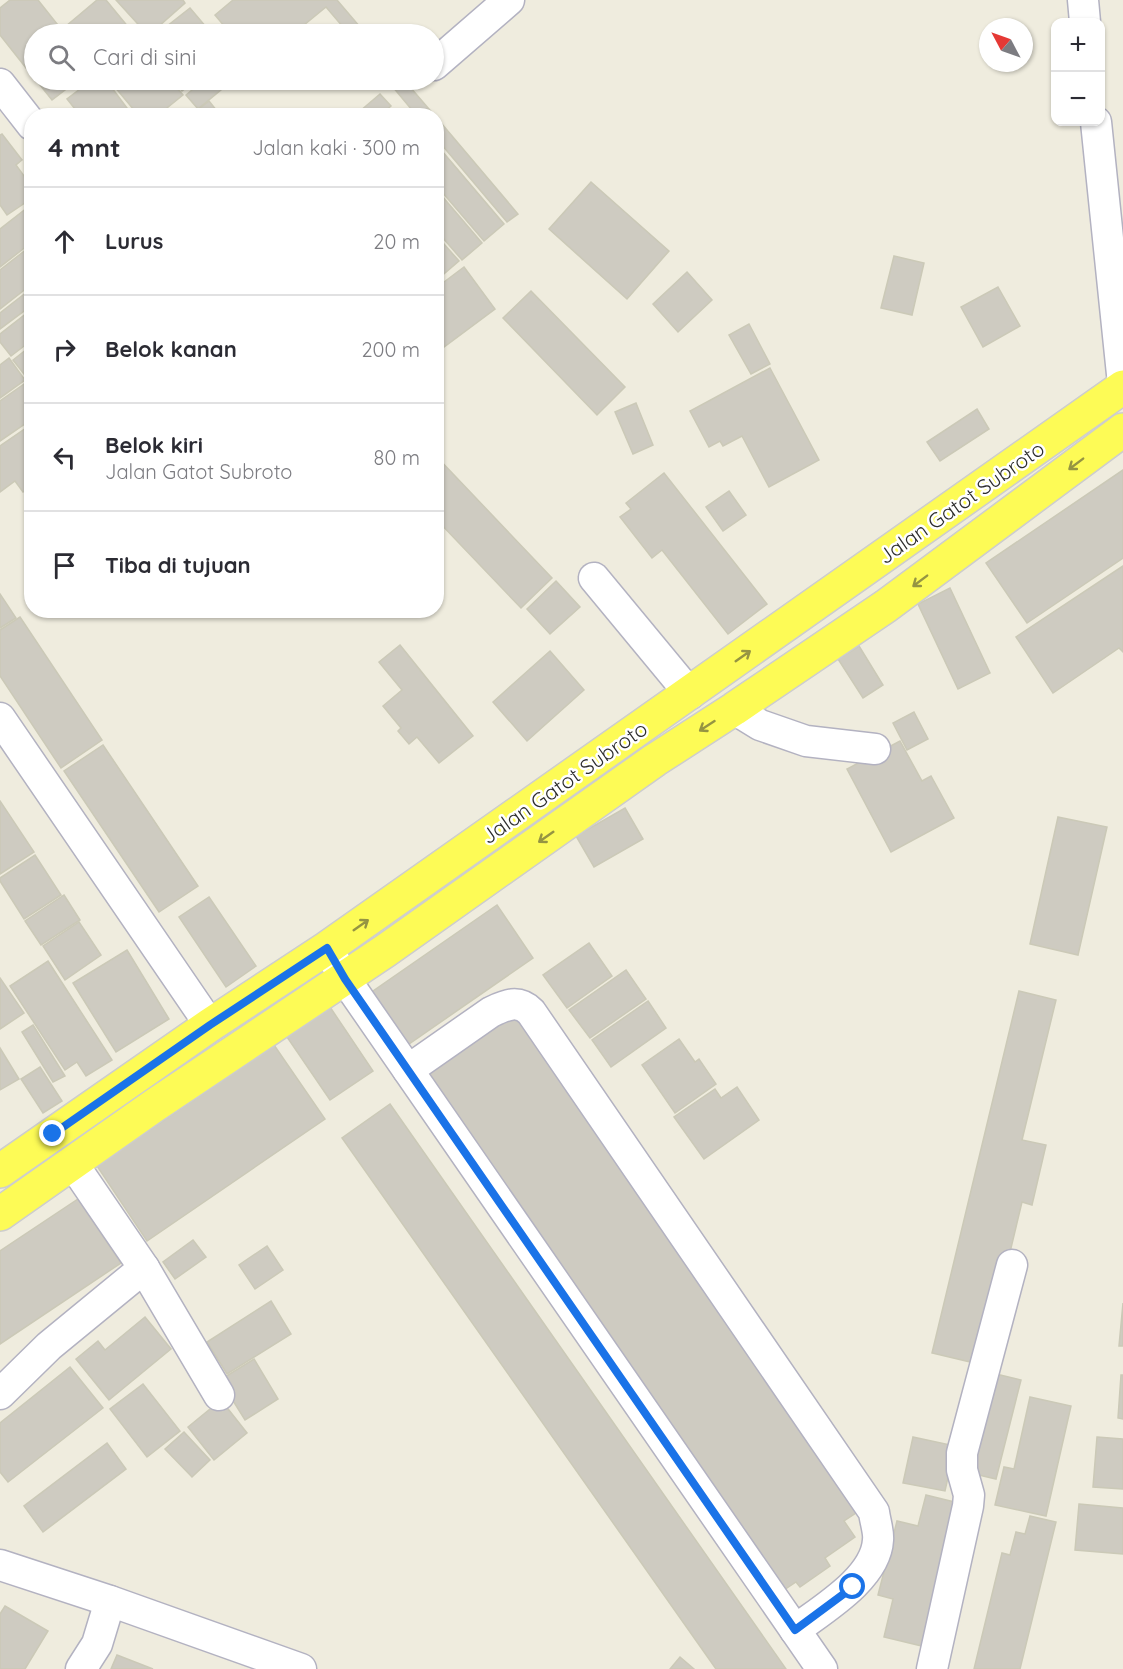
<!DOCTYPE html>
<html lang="id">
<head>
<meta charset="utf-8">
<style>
  :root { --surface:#fff; --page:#f7f7f7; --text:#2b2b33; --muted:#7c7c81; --line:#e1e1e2 }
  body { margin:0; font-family:Quicksand,sans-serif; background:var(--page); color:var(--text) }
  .controls { position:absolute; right:18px; top:18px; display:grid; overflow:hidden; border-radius:12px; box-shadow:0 2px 4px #0004 }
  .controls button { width:54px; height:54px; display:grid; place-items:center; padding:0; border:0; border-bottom:2px solid var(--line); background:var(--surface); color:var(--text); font:30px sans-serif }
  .compass { position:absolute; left:979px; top:18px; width:54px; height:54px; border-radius:50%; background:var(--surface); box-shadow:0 2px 4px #0004; rotate:311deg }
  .stop { position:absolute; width:18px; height:18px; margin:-14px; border:4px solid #1a73e8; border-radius:50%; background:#fff }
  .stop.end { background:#1a73e8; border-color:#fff; box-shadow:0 2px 6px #0008 }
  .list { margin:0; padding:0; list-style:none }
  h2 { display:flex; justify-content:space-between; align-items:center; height:78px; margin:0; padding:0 24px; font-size:26px }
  h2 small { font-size:20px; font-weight:400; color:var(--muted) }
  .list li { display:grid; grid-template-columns:39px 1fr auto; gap:18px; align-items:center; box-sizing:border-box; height:108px; padding:0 24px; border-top:2px solid var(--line) }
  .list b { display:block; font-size:22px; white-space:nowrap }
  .list p { margin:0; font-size:20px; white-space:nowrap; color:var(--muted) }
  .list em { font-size:20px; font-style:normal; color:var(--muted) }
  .icon { flex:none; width:33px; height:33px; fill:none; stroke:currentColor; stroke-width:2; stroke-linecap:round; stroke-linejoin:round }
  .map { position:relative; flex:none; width:1123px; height:1669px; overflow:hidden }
  .search { position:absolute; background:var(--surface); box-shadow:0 2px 4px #0004; left:24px; top:24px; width:420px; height:66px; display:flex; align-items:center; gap:15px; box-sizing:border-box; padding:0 21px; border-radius:33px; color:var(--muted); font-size:22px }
  .panel { position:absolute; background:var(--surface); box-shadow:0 2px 4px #0004; left:24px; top:108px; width:420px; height:510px; border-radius:24px }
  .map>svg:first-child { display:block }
</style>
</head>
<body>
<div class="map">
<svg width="1123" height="1669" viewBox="0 0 1123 1669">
  <rect width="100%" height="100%" fill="#efecde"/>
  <g fill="#cecbc1" stroke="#cbc9b7" stroke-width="1.5">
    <polygon points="10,0 38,0 65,34 34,34 34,78 0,35 0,8"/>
    <polygon points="97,0 106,0 134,34 73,34 66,26"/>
    <polygon points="116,0 183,0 185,3 150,34 147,34"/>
    <polygon points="233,0 337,0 366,34 349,34 326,7 293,34 231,34 215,15"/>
    <polygon points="190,8 212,34 157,34"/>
    <polygon points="36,80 78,80 52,100"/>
    <polygon points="92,80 106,80 133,116 67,116 75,109 67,99"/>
    <polygon points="109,80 170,80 183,95 157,116 139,116"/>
    <polygon points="173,80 196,80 182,91"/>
    <polygon points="204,80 233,80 198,109 186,95"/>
    <polygon points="387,80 404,80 435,116 417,116"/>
    <polygon points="380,94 391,106 380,116 364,116 360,111"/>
    <polygon points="209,101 221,116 198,116 195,112"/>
    <polygon points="436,117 518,214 507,222 436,138"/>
    <polygon points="2,134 22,160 16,165 32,187 32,198 7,215 0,205 0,135"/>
    <polygon points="436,144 504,224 484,241 436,185"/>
    <polygon points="591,182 669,251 627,299 549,229"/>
    <polygon points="436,189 482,243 462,260 436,230"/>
    <polygon points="32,204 32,242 0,267 0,229"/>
    <polygon points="436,235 459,261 438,279 436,277"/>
    <polygon points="32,245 32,284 0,309 0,270"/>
    <polygon points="894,256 924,263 912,315 881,308"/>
    <polygon points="464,267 495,309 436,353 436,288"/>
    <polygon points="687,272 712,300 678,332 653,304"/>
    <polygon points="998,287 1020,326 983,347 961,307"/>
    <polygon points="32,288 32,305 0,329 0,313"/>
    <polygon points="531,291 625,387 597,415 503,318"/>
    <polygon points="32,309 32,340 11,356 0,342 0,334"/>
    <polygon points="749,324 770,364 751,374 729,335"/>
    <polygon points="32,345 32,377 28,379 13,360"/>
    <polygon points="9,358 25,380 0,398 0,365"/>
    <polygon points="770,368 819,460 769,487 742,436 723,446 720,441 709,447 690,411"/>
    <polygon points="27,382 32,388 32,419 0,441 0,401"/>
    <polygon points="636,403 653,445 633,454 615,412"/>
    <polygon points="977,409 989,429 940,461 927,442"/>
    <polygon points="32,424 32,486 23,492 15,481 0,492 0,446"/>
    <polygon points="436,456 552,578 521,608 436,519"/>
    <polygon points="1123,470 1123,558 1027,623 986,563"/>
    <polygon points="664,473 767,604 728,634 662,550 652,558 620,517 631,509 626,503"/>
    <polygon points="729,491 746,515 723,531 706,507"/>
    <polygon points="1123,566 1123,652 1119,648 1053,693 1016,637"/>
    <polygon points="556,581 580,607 550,634 527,609"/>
    <polygon points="950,588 990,673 958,689 918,604"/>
    <polygon points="0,594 16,618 0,628"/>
    <polygon points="20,617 102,740 61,768 0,676 0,630"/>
    <polygon points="400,645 473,736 439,763 417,737 409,744 398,731 401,728 383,706 402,690 379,662"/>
    <polygon points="859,646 883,685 863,698 838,659"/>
    <polygon points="550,651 584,690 527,741 493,702"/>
    <polygon points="914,712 928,739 907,750 893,723"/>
    <polygon points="900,741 922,781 931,776 954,818 891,852 847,769"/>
    <polygon points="103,745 198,886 159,912 64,771"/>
    <polygon points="0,801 34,852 0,874"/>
    <polygon points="625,808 643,839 594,867 576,836"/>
    <polygon points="1058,817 1107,827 1078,955 1030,944"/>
    <polygon points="35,855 61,895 24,919 0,881 0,878"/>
    <polygon points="64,895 80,920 41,945 25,921"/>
    <polygon points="209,897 256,966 226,987 179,917"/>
    <polygon points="497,905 533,958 399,1051 363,998"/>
    <polygon points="79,922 101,955 65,980 43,946"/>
    <polygon points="589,943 612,976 567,1008 543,975"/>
    <polygon points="127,950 169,1019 116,1052 73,983"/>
    <polygon points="48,961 112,1060 86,1076 77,1062 65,1070 10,986"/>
    <polygon points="626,970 646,999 590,1038 569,1010"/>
    <polygon points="0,978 24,1013 0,1029"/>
    <polygon points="1019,991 1056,1000 1022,1140 1046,1145 1032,1205 1022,1202 983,1365 932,1353"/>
    <polygon points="648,1001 666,1028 611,1067 592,1040"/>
    <polygon points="511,1006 859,1511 844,1521 855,1537 825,1558 830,1566 800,1587 796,1582 775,1596 414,1073"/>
    <polygon points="330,1007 373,1071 330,1100 287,1037"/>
    <polygon points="33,1025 65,1076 53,1082 22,1032"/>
    <polygon points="679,1039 695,1062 699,1059 716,1084 675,1113 642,1065"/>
    <polygon points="274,1045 325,1119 147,1241 97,1166"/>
    <polygon points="0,1048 19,1079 0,1090"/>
    <polygon points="40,1067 62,1101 43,1113 21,1079"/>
    <polygon points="737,1087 759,1120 704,1159 674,1117 715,1089 721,1098"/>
    <polygon points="390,1104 786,1669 716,1669 342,1138"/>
    <polygon points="78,1199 121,1263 0,1344 0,1251"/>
    <polygon points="193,1240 206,1257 175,1279 163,1262"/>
    <polygon points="267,1246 283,1270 255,1289 239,1265"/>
    <polygon points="271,1301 291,1334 227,1374 207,1342"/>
    <polygon points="1123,1303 1123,1346 1119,1346"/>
    <polygon points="145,1317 171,1349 109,1400 76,1359 98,1341 105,1350"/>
    <polygon points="254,1359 278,1399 245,1420 220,1380"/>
    <polygon points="70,1367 103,1408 8,1482 0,1472 0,1423"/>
    <polygon points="992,1373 1021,1380 996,1479 966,1472"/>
    <polygon points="1121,1375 1123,1375 1123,1419 1118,1418"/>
    <polygon points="143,1384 180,1431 147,1457 110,1409"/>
    <polygon points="1030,1397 1071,1406 1046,1516 995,1505 1004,1467 1014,1469"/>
    <polygon points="221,1400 247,1433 214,1460 188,1427"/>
    <polygon points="184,1432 210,1460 192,1477 165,1449"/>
    <polygon points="913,1437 955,1446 945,1491 903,1483"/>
    <polygon points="1097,1437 1123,1439 1123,1489 1093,1487"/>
    <polygon points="107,1443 126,1469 43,1532 24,1506"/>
    <polygon points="926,1495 963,1504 926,1647 884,1637 893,1599 878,1595 897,1521 918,1526"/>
    <polygon points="1079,1504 1123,1508 1123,1554 1075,1550"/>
    <polygon points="1030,1516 1056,1522 1020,1669 974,1669 1002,1553 1010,1555 1016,1532 1025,1534"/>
    <polygon points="5,1606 48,1631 25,1669 0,1669 0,1614"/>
    <polygon points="117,1655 153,1669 111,1669"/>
    <polygon points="680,1657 694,1669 670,1669"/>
  </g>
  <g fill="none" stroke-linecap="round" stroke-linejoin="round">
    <defs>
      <g id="minor">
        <polyline points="1083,0 1085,22"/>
        <polyline points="434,65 509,0"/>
        <polyline points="0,84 32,125"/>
        <polyline points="1096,122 1123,384"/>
        <polyline points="594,578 690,694"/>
        <polyline points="734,709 760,725 806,741 875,749"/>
        <polyline points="0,718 210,1025"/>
        <polyline points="327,948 345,979 822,1669"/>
        <path d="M408 1070 491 1012C506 1005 518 999 531 1012L874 1512C875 1521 879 1532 878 1540 876 1578 823 1609 795 1630"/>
        <polyline points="73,1164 144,1268 219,1395"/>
        <polyline points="0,1394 49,1346 144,1268"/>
        <polyline points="0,1565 110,1601 301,1669"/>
        <polyline points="81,1669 97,1644 110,1601"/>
        <polyline points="932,1669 968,1506 969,1495 962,1470 962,1453 1012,1265"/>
      </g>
      <g id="major">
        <polyline points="0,1171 210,1025 327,948 1123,387"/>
        <polyline points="0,1214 155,1105 385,951 655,760 734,709 886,606 1123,430"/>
      </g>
    </defs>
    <use href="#minor" stroke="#b3b2c1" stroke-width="33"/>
    <use href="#major" stroke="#cdcdcd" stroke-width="36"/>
    <use href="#minor" stroke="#fff" stroke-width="30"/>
    <use href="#major" stroke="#fdfb56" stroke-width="33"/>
  </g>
  <defs><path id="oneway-shaft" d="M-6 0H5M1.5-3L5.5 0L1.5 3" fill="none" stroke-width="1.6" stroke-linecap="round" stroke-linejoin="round" transform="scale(1.5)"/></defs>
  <g stroke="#959442">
    <use href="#oneway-shaft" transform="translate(1076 464) rotate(143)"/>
    <use href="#oneway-shaft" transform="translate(920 581) rotate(143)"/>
    <use href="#oneway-shaft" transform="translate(743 656) rotate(-35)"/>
    <use href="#oneway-shaft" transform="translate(707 726) rotate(147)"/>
    <use href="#oneway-shaft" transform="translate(546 837) rotate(145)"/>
    <use href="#oneway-shaft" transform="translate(361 925) rotate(-35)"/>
  </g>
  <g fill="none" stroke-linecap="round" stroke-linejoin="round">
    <polyline stroke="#1a73e8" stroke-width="8" points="53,1134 210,1025 327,948 345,979 795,1630 853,1587"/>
  </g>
  <g text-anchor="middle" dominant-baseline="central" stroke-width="5" stroke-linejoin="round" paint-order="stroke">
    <g font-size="21" fill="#2d2d2d" stroke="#fff">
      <text transform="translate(961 502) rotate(-35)">Jalan Gatot Subroto</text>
      <text transform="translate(564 782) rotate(-35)">Jalan Gatot Subroto</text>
    </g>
  </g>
</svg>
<div class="controls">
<button>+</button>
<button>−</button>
</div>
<svg class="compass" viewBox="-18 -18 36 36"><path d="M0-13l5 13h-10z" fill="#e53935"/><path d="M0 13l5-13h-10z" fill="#7c7c81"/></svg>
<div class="stop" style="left:853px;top:1587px"></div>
<div class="stop end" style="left:53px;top:1134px"></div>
<div class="search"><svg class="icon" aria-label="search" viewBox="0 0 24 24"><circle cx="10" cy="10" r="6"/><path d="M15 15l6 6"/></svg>Cari di sini</div>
<section class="panel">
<h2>4 mnt<small>Jalan kaki · 300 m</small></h2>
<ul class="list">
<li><svg class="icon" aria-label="ahead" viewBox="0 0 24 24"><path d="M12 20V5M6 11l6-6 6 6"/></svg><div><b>Lurus</b></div><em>20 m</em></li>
<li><svg class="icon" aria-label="right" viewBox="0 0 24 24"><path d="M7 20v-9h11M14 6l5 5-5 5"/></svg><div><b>Belok kanan</b></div><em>200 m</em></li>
<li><svg class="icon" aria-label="left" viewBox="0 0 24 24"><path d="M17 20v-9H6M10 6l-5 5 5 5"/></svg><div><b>Belok kiri</b><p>Jalan Gatot Subroto</p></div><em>80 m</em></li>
<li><svg class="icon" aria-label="arrive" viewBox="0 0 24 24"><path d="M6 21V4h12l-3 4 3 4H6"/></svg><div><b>Tiba di tujuan</b></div></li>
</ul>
</section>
</div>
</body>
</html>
